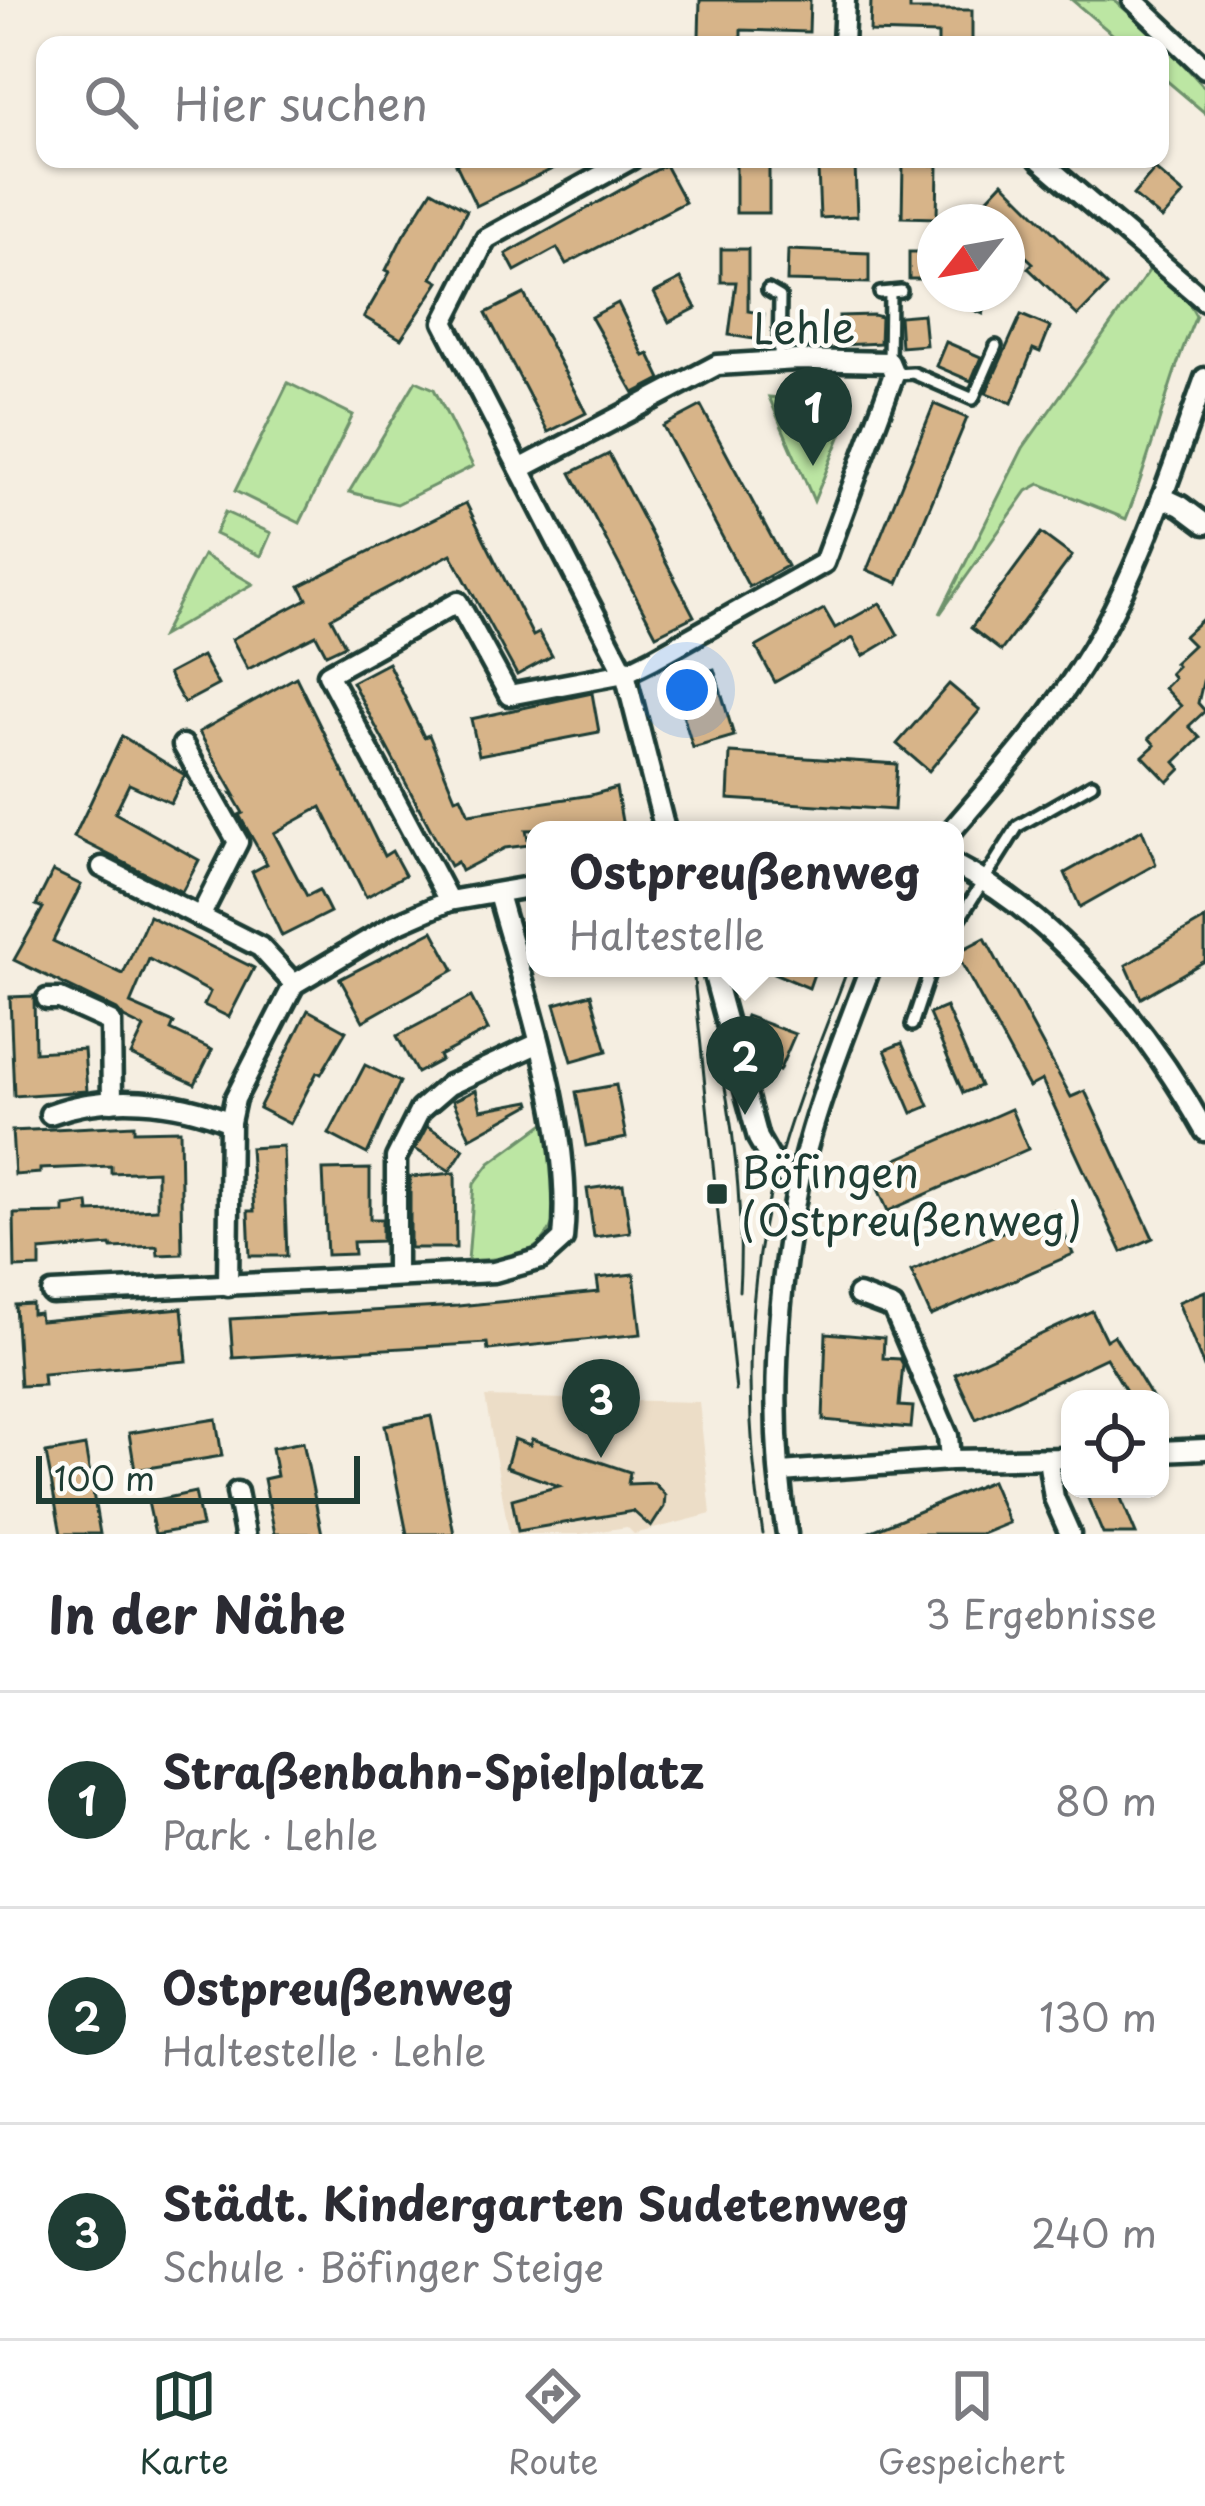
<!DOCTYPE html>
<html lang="de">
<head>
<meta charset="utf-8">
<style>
  :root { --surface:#fff; --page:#f2f2f3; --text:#2b2b33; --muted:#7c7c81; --line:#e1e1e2; --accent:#1f3d34 }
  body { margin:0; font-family:"Playpen Sans",sans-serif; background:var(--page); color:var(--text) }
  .controls { position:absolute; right:36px; bottom:36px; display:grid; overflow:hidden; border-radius:24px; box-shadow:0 3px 9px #0004 }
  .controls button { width:108px; height:108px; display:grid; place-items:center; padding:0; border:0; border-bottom:3px solid var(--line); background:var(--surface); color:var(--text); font:60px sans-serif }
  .compass { position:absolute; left:917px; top:204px; width:108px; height:108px; border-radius:50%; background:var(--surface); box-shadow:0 3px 9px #0004; rotate:239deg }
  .scale { position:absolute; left:36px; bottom:30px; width:324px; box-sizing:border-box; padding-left:12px; border:6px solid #1f3d34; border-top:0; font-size:33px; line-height:42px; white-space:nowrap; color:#1f3d34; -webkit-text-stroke:9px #fdfcf7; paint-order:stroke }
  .you { position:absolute; left:687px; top:690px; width:42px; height:42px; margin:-30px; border:9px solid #fff; border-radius:50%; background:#1a73e8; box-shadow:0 0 0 18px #1a73e833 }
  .badge { display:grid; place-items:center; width:78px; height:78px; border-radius:50%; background:var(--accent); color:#fff; font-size:39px; font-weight:700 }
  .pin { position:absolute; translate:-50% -99px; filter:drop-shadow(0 3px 6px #0008) }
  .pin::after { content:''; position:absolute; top:63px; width:42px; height:36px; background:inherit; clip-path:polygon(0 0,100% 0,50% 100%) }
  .popup { position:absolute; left:526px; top:821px; width:438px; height:156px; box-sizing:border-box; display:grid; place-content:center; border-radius:24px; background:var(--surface); filter:drop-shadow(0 3px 9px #0005); font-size:39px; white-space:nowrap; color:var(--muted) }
  .popup b { font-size:45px; color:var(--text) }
  .popup::after { content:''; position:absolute; left:50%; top:100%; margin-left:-24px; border:24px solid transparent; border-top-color:var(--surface) }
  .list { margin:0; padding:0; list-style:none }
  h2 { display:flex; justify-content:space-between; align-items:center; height:156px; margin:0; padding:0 48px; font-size:51px }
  h2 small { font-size:39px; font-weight:400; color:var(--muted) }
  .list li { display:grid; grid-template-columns:78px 1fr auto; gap:36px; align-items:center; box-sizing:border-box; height:216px; padding:0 48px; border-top:3px solid var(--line) }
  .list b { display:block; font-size:45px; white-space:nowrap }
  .list p { margin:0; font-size:39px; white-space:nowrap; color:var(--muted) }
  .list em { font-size:39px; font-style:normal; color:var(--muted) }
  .icon { flex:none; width:66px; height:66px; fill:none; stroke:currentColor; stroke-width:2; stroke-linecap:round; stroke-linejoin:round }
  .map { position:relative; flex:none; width:1205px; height:1534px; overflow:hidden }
  .search { position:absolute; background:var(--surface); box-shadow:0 3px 9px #0004; left:36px; right:36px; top:36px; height:132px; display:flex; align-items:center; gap:30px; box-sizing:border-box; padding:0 42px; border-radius:24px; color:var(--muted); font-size:45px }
  .sheet { height:804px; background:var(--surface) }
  nav { display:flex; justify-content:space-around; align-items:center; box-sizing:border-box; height:168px; border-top:3px solid var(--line); background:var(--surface); font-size:33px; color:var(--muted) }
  nav a { display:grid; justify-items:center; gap:6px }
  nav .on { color:var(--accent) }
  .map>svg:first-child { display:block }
</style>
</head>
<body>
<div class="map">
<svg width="1205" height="1534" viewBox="0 0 1205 1534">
  <rect width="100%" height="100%" fill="#f5eee1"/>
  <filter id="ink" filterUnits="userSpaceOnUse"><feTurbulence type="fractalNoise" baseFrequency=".00833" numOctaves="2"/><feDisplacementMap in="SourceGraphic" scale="24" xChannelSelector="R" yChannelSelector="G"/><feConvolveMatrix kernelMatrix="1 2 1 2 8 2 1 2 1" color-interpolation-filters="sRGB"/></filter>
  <g filter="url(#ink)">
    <polygon fill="#ecddc7" points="485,1397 699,1402 711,1514 634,1534 627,1527 580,1534 509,1534"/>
    <g fill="#bce6a3" stroke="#6e926c" stroke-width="3">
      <polygon points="1072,0 1114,0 1163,42 1205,88 1205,113 1160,75 1160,45 1125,45"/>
      <path d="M1151 268 1184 295 1196 316C1167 382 1153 452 1126 519L1040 484 1027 491 940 614 1023 448Z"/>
      <polygon points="416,381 434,389 473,466 397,504 349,492"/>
      <polygon points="288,383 353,415 300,523 235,491"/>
      <polygon points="769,397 853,405 814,501"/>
      <polygon points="225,512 271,533 261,556 215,534"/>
      <polygon points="203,555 253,584 162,636"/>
      <path d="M546 1122C552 1164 575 1231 525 1253 509 1260 485 1259 468 1261L474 1184 490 1163Z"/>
    </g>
    <g fill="#d7b489" stroke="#1f3d34" stroke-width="3">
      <polygon points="700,0 810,0 809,32 741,30 741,38 699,37"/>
      <polygon points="871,0 910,0 910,10 972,10 972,45 938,45 938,34 870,32"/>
      <polygon points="465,159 573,159 476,206 456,164"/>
      <polygon points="736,160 769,161 769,213 736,213"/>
      <polygon points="903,164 938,165 937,218 902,217"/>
      <polygon points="665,165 685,202 566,264 557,248 515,271 506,254"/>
      <polygon points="855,166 857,216 820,218 818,168"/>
      <polygon points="1155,169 1184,194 1162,219 1133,195"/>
      <polygon points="1003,182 1107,286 1078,316 1028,268 1033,263 1007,239 1007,222 988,222 976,211"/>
      <polygon points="432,190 467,210 432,278 439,282 401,339 364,317 390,272 386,270 403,236"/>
      <polygon points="721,249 748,249 748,311 764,314 760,340 729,335 736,282 721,282"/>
      <polygon points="788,250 869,253 869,283 787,281"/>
      <rect x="909" y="252" width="26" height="27"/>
      <polygon points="681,279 696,308 669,322 654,293"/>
      <polygon points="524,294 586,413 548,432 486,313"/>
      <polygon points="938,294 991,294 983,314"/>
      <polygon points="618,303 644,356 649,354 661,379 634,393 591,317"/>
      <polygon points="923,314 926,345 901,347 899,316"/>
      <polygon points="873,315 881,317 880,343 841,345 839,316"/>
      <polygon points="1021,315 1050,327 1040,352 1033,349 1012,403 986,393"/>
      <polygon points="946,342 981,357 971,381 936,366"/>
      <polygon points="934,404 967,418 898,583 867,570"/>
      <polygon points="701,406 787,566 749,587 663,426"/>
      <polygon points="609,454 694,616 656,635 571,473"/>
      <polygon points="466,503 533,636 539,633 552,656 517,675 451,554 331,618 345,645 326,654 316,635 248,669 232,639 307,599 300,586"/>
      <polygon points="1041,533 1072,556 1001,651 971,628"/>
      <polygon points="880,603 898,635 863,656 853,638 775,682 756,647 824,609 835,628"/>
      <polygon points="1205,617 1205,673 1198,703 1205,711 1189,726 1200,738 1175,762 1181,769 1168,782 1143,756 1155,745 1149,738 1181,706 1164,688 1174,678 1170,673 1177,666 1174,663 1193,645 1184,636"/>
      <polygon points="202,656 218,685 184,703 168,674"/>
      <polygon points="388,663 424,737 429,735 455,798 461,796 469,814 591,795 616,788 623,827 526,830 529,845 505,848 461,871 457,862 450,866 352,682"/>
      <polygon points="714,669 734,736 693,748 673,681"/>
      <polygon points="296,677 384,856 392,851 405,875 366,897 321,807 274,833 307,896 319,890 330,912 282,936 252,872 267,864 239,815 243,813 232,794 235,795 199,732"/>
      <polygon points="949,684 980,710 929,771 897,744"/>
      <polygon points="592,693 599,732 479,755 471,719"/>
      <polygon points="122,736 185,775 171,803 129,784 115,813 199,860 182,892 74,837"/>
      <polygon points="730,753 897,764 894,810 728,799"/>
      <polygon points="1142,830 1156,864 1080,907 1065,873"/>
      <polygon points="53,871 81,885 53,941 123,974 149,916 254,968 229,1017 204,1005 210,992 149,959 130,1004 174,1023 171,1030 212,1050 195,1084 131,1055 144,1028 124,1018 117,1010 14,960 43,908 36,905"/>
      <polygon points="1205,919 1205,961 1141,998 1126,965"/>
      <polygon points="433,931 454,970 363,1021 340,979"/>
      <polygon points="985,938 1071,1097 1085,1091 1153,1238 1122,1252 1042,1080 1029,1087 956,953"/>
      <polygon points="762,968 816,968 809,988"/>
      <polygon points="591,994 607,1051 572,1061 555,1004"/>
      <polygon points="34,996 35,1052 84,1049 87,1091 14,1096 10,997"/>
      <polygon points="471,997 488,1030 439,1056 441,1060 417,1073 397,1036"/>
      <polygon points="946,1007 980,1086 963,1093 929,1014"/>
      <polygon points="308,1010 346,1031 321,1074 317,1072 290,1124 259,1108"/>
      <polygon points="746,1016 795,1034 779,1071 752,1061 760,1042 744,1036 742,1026"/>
      <polygon points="902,1043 929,1106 912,1113 885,1050"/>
      <polygon points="365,1065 400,1082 367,1154 329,1134"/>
      <polygon points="616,1085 626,1138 586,1146 576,1092"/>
      <polygon points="476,1090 481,1110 530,1101 531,1104 470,1138 453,1101"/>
      <polygon points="1011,1109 1028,1149 888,1211 870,1171"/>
      <polygon points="134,1125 134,1131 180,1130 182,1254 158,1255 157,1246 112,1248 111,1245 40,1251 40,1267 15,1268 14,1214 64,1213 64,1206 88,1203 89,1212 157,1209 157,1171 111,1173 111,1166 40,1169 40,1173 15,1175 12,1131"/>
      <polygon points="427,1126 464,1149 450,1171 415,1149"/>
      <polygon points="283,1146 287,1256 250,1256 248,1211 254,1211 250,1148"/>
      <polygon points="370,1169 370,1219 382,1219 382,1241 353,1242 354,1254 327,1255 323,1170"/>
      <polygon points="455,1173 456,1248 410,1248 410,1177"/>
      <polygon points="623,1184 630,1232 594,1237 587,1189"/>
      <polygon points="1054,1210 1073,1254 931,1316 911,1271"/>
      <polygon points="634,1274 641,1334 488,1350 487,1343 233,1358 230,1319 458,1306 599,1292 597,1278"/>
      <polygon points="1205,1291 1205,1367 1204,1367 1178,1302"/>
      <polygon points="32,1304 32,1314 39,1313 40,1321 182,1308 187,1361 43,1374 44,1385 20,1386 15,1305"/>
      <polygon points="1092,1311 1106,1340 1114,1335 1153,1399 1131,1399 1106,1358 976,1419 955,1374"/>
      <polygon points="826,1333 884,1338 883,1358 900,1359 903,1364 899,1406 913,1407 911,1428 823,1420"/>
      <polygon points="431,1416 454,1534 407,1534 385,1425"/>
      <polygon points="216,1419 222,1456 135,1470 129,1433"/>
      <polygon points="514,1439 530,1445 532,1439 630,1472 628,1484 654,1483 665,1495 664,1507 651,1527 633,1511 518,1531 512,1499 559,1486 506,1467"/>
      <polygon points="303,1442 322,1534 275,1534 264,1479 277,1476 272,1448"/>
      <polygon points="85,1446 100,1534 61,1534 46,1453"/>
      <polygon points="991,1481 1009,1523 982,1534 865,1534"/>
      <polygon points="1084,1489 1117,1489 1136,1534 1103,1534"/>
      <polygon points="195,1492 202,1526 155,1534 148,1502"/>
    </g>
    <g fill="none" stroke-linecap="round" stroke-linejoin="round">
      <defs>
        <g id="service">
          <polyline points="768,290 780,297 779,361"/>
          <polyline points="880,293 901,291"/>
          <polyline points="889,361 890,294"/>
          <polyline points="894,374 913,373 973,399 996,346"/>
          <polyline points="955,926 1018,826 1092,784"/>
          <polyline points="912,1025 931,968"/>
        </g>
        <g id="minor">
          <polyline points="1133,0 1205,68"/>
          <polyline points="843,45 845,0"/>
          <polyline points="631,159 486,239 444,322 625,673 665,830"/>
          <polyline points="1039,159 1205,301"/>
          <polyline points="1162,497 1181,506 1205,524"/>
          <polyline points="183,745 238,842 200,917"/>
          <path d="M952 830C1002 772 1053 715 1092 649 1142 565 1172 469 1205 378"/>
          <path d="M955 865C1059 918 1149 1030 1205 1131"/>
          <polyline points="102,867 260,947 294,984"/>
          <polyline points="449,901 328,674 458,602 509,695 625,673 653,659 824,563 894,374 889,362 797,360 717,365 520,469"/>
          <polyline points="712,968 758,1138 776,1169 798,1183"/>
          <polyline points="47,999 60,999 111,1022 112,1102"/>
          <path d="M50 1114C107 1093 175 1099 230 1122"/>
          <polyline points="396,1275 396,1158 420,1110 449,1085 539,1043"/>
          <polyline points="228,1286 230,1122 235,1099 294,984 394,925 449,901 535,886"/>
          <path d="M52 1293 494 1272 541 1259 563 1239C574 1132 527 998 498 894"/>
          <polyline points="858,1295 893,1308 948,1436 950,1460"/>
          <polyline points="1160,1451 1205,1449"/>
          <polyline points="1048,1459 1054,1498 1070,1534"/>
          <polyline points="781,1472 950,1460 1070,1458"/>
          <polyline points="237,1492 245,1534"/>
          <path d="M787 1534C768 1422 776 1297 798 1186 811 1118 845 1034 870 968"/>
        </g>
      </defs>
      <use href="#service" stroke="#1f3d34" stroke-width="18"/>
      <use href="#minor" stroke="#1f3d34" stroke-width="27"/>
      <use href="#service" stroke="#fdfcf7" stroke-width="9"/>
      <use href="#minor" stroke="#fdfcf7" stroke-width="18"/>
      <g stroke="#1f3d34" stroke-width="3">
        <polyline points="693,968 736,1391"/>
        <path d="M715 1041C734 1117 744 1213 739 1291"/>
        <path d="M763 1534C743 1416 745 1284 777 1168 795 1100 824 1034 848 968"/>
      </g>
    </g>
  </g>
  <rect fill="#1f3d34" stroke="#fdfcf7" stroke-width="4.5" x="705" y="1182" width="24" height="24" rx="6"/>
  <g text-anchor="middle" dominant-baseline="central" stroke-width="9" stroke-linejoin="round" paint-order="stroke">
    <g font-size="42" fill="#1f3d34" stroke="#fdfcf7">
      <text transform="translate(804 326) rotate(-1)">Lehle</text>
    </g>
    <g font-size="42" fill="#1f3d34" stroke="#fdfcf7" text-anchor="start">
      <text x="741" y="1170">Böfingen<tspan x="741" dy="48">(Ostpreußenweg)</tspan></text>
    </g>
  </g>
</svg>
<div class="controls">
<button><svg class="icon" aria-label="locate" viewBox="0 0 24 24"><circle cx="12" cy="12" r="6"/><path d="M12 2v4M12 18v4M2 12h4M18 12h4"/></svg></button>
</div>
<svg class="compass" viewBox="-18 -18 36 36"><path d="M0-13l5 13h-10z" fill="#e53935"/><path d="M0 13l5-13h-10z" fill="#7c7c81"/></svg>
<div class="scale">100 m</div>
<div class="you"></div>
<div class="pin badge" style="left:813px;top:466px">1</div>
<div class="pin badge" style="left:745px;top:1115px">2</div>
<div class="popup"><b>Ostpreußenweg</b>Haltestelle</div>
<div class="pin badge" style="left:601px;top:1458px">3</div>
<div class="search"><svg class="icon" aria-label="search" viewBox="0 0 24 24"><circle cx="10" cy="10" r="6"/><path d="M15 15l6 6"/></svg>Hier suchen</div>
</div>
<section class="sheet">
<h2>In der Nähe<small>3 Ergebnisse</small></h2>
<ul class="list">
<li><span class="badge">1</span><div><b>Straßenbahn-Spielplatz</b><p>Park · Lehle</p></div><em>80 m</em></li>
<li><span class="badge">2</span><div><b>Ostpreußenweg</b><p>Haltestelle · Lehle</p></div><em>130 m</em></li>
<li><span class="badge">3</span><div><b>Städt. Kindergarten Sudetenweg</b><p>Schule · Böfinger Steige</p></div><em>240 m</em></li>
</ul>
</section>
<nav>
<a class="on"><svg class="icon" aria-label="map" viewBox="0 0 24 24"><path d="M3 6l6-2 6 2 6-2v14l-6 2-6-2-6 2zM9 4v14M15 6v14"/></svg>Karte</a>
<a><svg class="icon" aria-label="directions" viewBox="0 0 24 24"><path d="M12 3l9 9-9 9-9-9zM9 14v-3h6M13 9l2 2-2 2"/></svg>Route</a>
<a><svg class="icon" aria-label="saved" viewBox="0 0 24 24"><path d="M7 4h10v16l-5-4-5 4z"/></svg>Gespeichert</a>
</nav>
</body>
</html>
